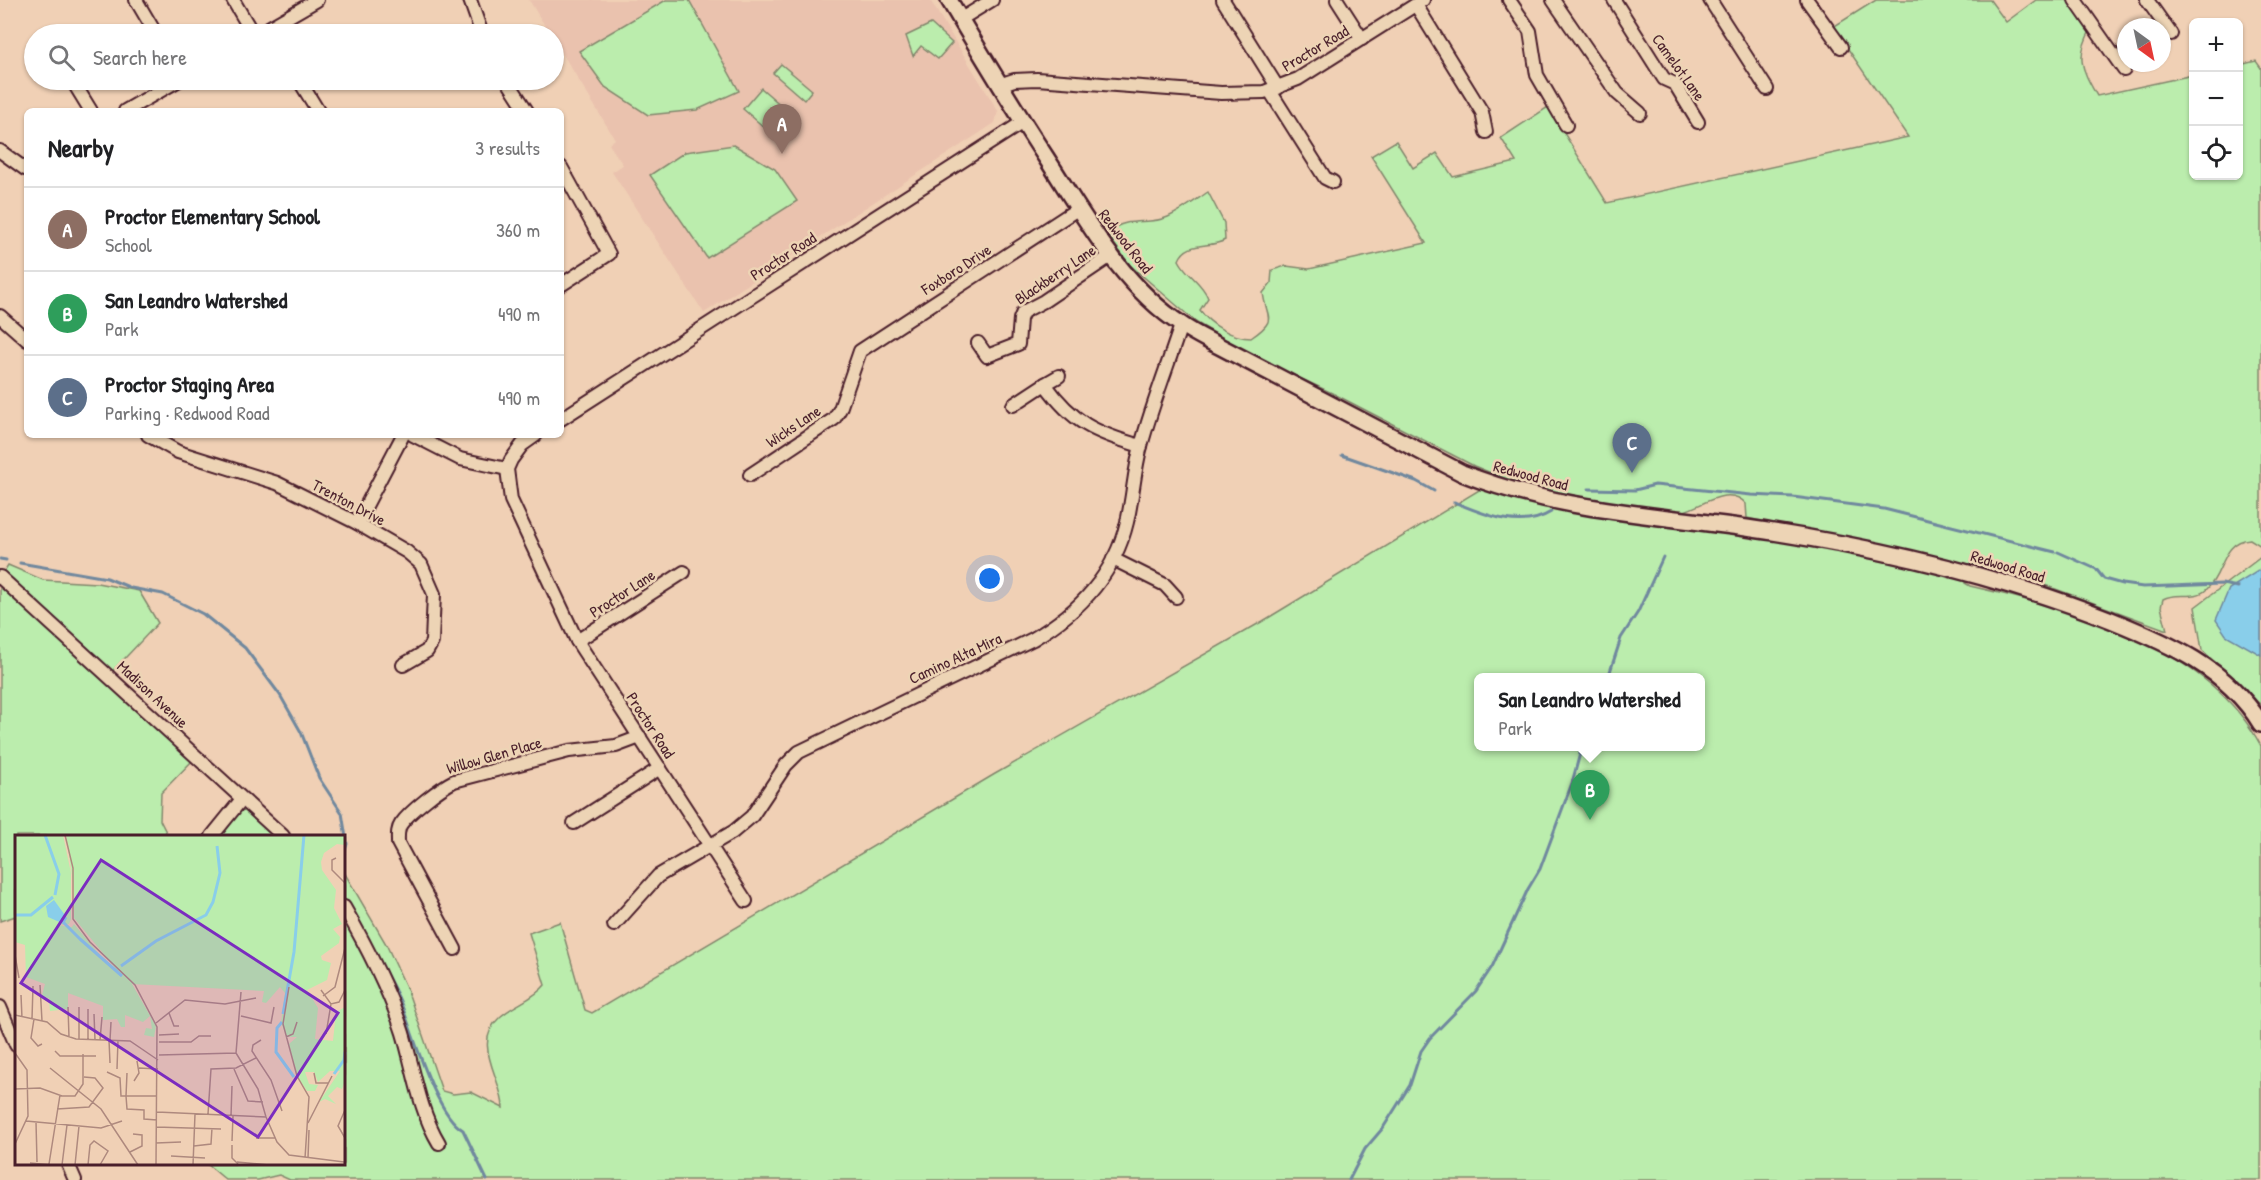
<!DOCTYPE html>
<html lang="en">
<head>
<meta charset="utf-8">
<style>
  :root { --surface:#fff; --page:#f6f6f6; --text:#202124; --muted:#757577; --line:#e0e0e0; --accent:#4a1f2b }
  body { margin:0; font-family:"Patrick Hand",sans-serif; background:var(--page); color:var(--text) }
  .controls { position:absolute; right:18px; top:18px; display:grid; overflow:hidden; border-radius:9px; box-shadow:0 2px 4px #0004 }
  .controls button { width:54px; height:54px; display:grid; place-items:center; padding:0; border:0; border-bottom:2px solid var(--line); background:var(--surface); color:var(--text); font:30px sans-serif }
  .compass { position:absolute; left:2117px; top:18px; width:54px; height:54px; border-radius:50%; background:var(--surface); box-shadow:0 2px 4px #0004; rotate:147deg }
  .you { position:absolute; left:990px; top:579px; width:21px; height:21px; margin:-15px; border:4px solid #fff; border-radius:50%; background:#1a73e8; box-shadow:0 0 0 9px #1a73e833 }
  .badge { display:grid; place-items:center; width:39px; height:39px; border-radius:50%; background:var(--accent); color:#fff; font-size:20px; font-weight:700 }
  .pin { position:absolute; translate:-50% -50px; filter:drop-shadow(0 2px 3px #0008) }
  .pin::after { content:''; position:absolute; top:32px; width:21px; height:18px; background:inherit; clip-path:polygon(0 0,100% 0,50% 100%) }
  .popup { position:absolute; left:1474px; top:673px; width:231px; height:78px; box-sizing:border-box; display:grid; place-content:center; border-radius:9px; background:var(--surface); filter:drop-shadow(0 2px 4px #0005); font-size:20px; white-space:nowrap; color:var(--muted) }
  .popup b { font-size:22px; color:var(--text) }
  .popup::after { content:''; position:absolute; left:50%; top:100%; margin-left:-12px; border:12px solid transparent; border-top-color:var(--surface) }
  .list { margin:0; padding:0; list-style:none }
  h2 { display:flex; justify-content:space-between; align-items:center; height:78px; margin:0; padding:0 24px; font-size:26px }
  h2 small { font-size:20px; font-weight:400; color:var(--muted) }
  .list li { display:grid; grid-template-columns:39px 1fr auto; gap:18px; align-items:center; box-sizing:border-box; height:84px; padding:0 24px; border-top:2px solid var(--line) }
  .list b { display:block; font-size:22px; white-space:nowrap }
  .list p { margin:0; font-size:20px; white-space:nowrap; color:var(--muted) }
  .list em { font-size:20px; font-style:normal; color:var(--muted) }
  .icon { flex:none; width:33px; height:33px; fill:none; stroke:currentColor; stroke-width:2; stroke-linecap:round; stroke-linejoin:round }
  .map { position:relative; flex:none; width:2261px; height:1180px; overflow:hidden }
  .search { position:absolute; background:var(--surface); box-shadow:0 2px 4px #0004; left:24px; top:24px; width:540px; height:66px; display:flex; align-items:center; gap:15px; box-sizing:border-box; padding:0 21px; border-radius:33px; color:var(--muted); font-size:22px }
  .panel { position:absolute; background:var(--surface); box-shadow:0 2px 4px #0004; left:24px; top:108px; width:540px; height:330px; border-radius:9px }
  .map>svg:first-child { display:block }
</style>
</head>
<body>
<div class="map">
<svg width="2261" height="1180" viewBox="0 0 2261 1180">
  <rect width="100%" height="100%" fill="#f0d0b5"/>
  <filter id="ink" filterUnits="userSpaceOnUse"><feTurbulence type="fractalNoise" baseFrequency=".0167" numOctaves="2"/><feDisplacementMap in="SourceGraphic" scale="12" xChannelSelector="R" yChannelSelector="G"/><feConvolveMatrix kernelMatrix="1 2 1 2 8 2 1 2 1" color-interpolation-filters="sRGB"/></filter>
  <g filter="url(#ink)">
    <polygon fill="#eac2ae" points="529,0 930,0 998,111 995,123 704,313 612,172 623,165 609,144 615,139 554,40 554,34 550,34"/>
    <g fill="#bbedad" stroke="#82866c" stroke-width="1.5" fill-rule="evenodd">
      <polygon points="666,0 689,0 739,91 697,110 648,115 605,87 579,51"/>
      <path d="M1876 0H1990L2006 22 2036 0H2070L2091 29C2075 58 2082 69 2097 96L2193 75 2194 176H2238L2239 65 2256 61 2261 68V546L2250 539C2222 541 2224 573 2207 589 2195 601 2177 591 2163 599L2161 607 2167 630 2012 573 1747 518 1746 504C1727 482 1697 511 1676 513L1547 491 1513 482 1474 466 1334 394 1259 359 1197 323 1130 265 1109 237 1110 231C1127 216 1148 226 1168 217 1182 211 1196 200 1208 192L1224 223 1225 240C1210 249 1187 240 1179 260 1187 276 1202 282 1208 298L1200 310C1210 325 1233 338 1251 338 1279 319 1266 318 1263 293L1271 283 1272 270 1286 266 1309 269 1426 243 1371 156 1396 141 1413 168 1437 153 1453 177 1516 162 1501 138 1548 107 1607 203 1908 137 1833 27Z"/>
      <polygon points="931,24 952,43 938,59 921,46 913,56 906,36"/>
      <polygon points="781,64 812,90 804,100 773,73"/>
      <polygon points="761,88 783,107 765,128 743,109"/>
      <polygon points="734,145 775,169 797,201 707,258 650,175 685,152"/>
      <path d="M1489 484 1967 572 1965 583 1970 586C2073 610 2208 645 2261 746V1180H290L279 1175 258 1180H226L207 1164H344V872L386 944 407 989 442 1091 453 1094 471 1092 503 1108C503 1079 470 1044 500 1017 514 1004 533 1000 545 985L529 933 560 922 585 1010 592 1013 995 774 1263 621ZM1479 678H1701V746H1479Z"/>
      <polygon points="2261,557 2261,705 2202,650 2195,607"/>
      <polygon points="8,565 43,580 97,583 139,591 158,623 111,673 3,573"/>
      <polygon points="0,586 13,594 193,760 161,793 160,820 168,836 16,836 16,916 0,921"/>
      <polygon points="236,798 275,836 204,836"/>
    </g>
    <polygon fill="#89ceea" stroke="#70889e" stroke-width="1.5" points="2261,569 2261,655 2226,635 2216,620 2229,589"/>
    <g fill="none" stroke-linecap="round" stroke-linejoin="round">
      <g stroke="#70889e" stroke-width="3">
        <polyline points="1342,455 1416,481 1434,491"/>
        <polyline points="1589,489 1635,490 1655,485 1751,495 1793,497 1884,509 2055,552"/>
        <path d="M1454 502C1483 514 1521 531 1551 512"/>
        <polyline points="2058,552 2096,569 2104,579 2122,584 2143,587 2222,584 2238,587"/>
        <polyline points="0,559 6,560"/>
        <polyline points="20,563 107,578 131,588 163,594 203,614 245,648 280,695 301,732 319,778 342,813 347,844 344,853"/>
        <polyline points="1608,678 1621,638 1638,612 1663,557"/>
        <path d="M383 968C389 979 395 990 400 1001 413 1032 435 1114 463 1130L487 1180"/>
        <polyline points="1349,1180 1365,1149 1383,1128 1410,1085 1421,1051 1430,1038 1476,991 1492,967 1528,889 1540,869 1572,783 1582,746"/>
      </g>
      <defs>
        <g id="minor">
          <polyline points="136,0 156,34"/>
          <polyline points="233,0 253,34"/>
          <polyline points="470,0 482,34"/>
          <polyline points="1223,0 1278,88"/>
          <polyline points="1337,0 1362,39"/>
          <polyline points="1509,0 1530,31 1537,75 1566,125"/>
          <polyline points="1553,0 1617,93 1640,113"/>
          <polyline points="1614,0 1664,79 1675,84 1698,122"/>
          <polyline points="1710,0 1767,89"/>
          <polyline points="1807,0 1841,47"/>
          <polyline points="2075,0 2124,70"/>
          <polyline points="2147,0 2171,34"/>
          <polyline points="1416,5 1482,112 1486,132"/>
          <polyline points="961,19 992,0"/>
          <polyline points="258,34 317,0"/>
          <polyline points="72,80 91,111"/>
          <polyline points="299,80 318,111"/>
          <polyline points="507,80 527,111"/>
          <polyline points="999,85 1014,80 1037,79 1221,93 1264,92 1298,79 1423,0"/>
          <polyline points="1270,91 1325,178 1333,182"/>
          <polyline points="125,111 179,80"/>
          <polyline points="0,151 25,169 27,168"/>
          <polyline points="561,167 609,254 561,285"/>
          <polyline points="0,316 27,340"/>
          <polyline points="978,343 987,356 1018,344 1020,319 1023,312 1044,301 1112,255"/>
          <polyline points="1045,384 1059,376"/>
          <path d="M1013 405 1045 384C1073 423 1095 433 1141 446"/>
          <polyline points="561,419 1023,122"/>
          <polyline points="148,435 178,452 277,483 357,523 407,552 421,564 434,594 432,642 427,651 403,665"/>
          <polyline points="413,435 460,459 507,469"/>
          <polyline points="536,435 522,445 511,460 507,469 511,500 577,641 746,901"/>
          <polyline points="750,475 834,419 840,409 860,351 1079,208"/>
          <polyline points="357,523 403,435"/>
          <polyline points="1113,559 1165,585 1176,597"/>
          <polyline points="0,577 283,836"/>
          <polyline points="577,641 684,572"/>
          <polyline points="574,823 660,768"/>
          <polyline points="212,836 242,799"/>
          <path d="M344 907C367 947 389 989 403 1033 414 1070 419 1110 439 1143"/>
          <path d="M614 925 658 876 733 832 752 816 786 765 799 752 1033 639C1079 612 1114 576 1127 522 1133 497 1134 471 1141 446 1152 405 1168 365 1181 325"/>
          <path d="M455 949 398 843C398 836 397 830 401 824 410 811 440 788 454 781L569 751 616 746 640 737"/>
          <polyline points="0,1007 16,1045"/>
          <polyline points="68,1164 75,1180"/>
        </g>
        <path id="major" d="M949 0C981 54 1013 107 1047 159 1085 218 1122 286 1182 325 1193 333 1206 339 1217 345L1462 473C1561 513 1668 515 1773 532 1888 550 2002 577 2111 620 2168 643 2227 668 2261 724"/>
      </defs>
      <use href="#minor" stroke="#4a1f2b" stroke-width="16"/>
      <use href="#major" stroke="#4a1f2b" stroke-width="20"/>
      <use href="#minor" stroke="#edd4b5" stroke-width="12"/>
      <use href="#major" stroke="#edd4b5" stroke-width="15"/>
    </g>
  </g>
  <g text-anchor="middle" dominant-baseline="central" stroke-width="5" stroke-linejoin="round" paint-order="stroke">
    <g font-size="16" fill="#4a1f2b" stroke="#edd4b5">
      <text transform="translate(1315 48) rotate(-31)">Proctor Road</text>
      <text transform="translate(1679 67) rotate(54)">Camelot Lane</text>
      <text transform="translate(1126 241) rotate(52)">Redwood Road</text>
      <text transform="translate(783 256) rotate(-33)">Proctor Road</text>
      <text transform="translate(956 269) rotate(-33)">Foxboro Drive</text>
      <text transform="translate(1055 274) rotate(-34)">Blackberry Lane</text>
      <text transform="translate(793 426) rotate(-34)">Wicks Lane</text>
      <text transform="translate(1531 475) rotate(15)">Redwood Road</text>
      <text transform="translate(349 502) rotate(28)">Trenton Drive</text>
      <text transform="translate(2008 566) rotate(17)">Redwood Road</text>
      <text transform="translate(622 593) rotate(-33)">Proctor Lane</text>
      <text transform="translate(955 658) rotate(-25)">Camino Alta Mira</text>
      <text transform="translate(153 694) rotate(43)">Madison Avenue</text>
      <text transform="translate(651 725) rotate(57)">Proctor Road</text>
      <text transform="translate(494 755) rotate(-16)">Willow Glen Place</text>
    </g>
  </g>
  <g transform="translate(15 835)">
    <rect width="330" height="330" fill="#f0d0b5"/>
    <path d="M0 0H48L56 38V84L54 89 42 90 57 92 59 89 94 131 101 134 59 83V54L51 0H330V10L322 9 309 18 306 27 307 35 321 55 319 73 327 89 318 94 325 102 324 108 306 121 307 125 316 128 312 145 292 155 303 173 300 204 318 206 321 177 330 172V246L327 254 322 252 313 261 321 269 310 264 304 267 325 236H315L303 247 299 237H290L294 249 303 250 300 256H292L282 241 274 209 282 202H272L266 188 270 158 265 152 251 168 247 167 249 156 117 149 141 191 139 202 129 200 131 193 137 194 135 181 128 187 110 180V192H106L102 184 88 185V171L53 158V174L35 176 34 163 26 164 30 149 11 142 10 110 0 107Z" fill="#bbedad"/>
    <path d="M39 65 52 83 49 89 33 82 31 71Z" fill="#89ceea"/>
    <path fill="none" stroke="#89ceea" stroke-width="3" d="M30 0 44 39 40 60M0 80H16L38 62M48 87 65 104M65 104 107 141M106 131 141 106 191 80 198 67 205 38 202 11M268 179 279 117 289 0M267 187 262 193 261 217 279 242M319 239 329 225 330 217"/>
    <path fill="none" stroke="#ae897e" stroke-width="1.5" d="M50 0 58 33V84L75 107 120 150 142 192 141 330M321 23 317 25V35L330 48M0 120 4 143M25 150 27 186M274 152 268 189 282 241 294 262 290 323M306 155 316 169 324 167 330 155M6 160 7 183M308 161 320 152 330 113M53 172 54 202M154 178 159 191H164M79 179 80 205M0 180 32 187 46 199 61 204 115 206 143 225M226 181 256 188 259 172M17 184 18 151M19 184 16 203 23 211 27 209M141 188 170 165 210 169 241 163M311 199 316 169M144 200 164 199M271 202 278 199 282 187M64 205V172M73 205V174M85 205 87 182M94 205 95 228M95 205 96 187M246 205 238 210 237 216 256 245 267 276M144 207H176L184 201H196M40 216 45 221H81M0 218 12 235 13 281 0 309M221 218 243 254 251 282M144 220 221 218 226 157M35 233 86 274 123 330M124 233 143 234M102 234 103 205M219 234 233 266 248 267M92 237 105 243 106 261H142M299 238 301 248H313M119 246 124 238 122 226M0 254 25 253 47 261H60L68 249V219M111 261 112 274 129 275V284L142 285M111 261 112 238M42 274 74 272 88 253 80 243 69 242M330 275 323 291 330 303M142 277 251 282 262 307 274 320 329 327M193 279 196 234 221 233 241 223M216 281 217 251M11 286 86 293 107 286M21 287 22 327M293 288 317 241M141 292 206 294M241 303H260M217 306 218 281M141 308 166 307M217 310V323L223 329M179 311 196 309 197 293M115 317 127 311V300L118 299M156 321 190 323M293 323 294 295M222 327 254 330M15 328 38 330M34 329 45 260M47 330 52 290M60 330 64 291M73 330 75 310 79 306 93 316 85 330M178 330 180 279"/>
    <path fill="#7b2cbf" fill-opacity="0.15" stroke="#7b2cbf" stroke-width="3" d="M86 25 323 178 243 302 6 148Z"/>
    <rect width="330" height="330" fill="none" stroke="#4a1f2b" stroke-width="3"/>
  </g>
</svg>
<div class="controls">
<button>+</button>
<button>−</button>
<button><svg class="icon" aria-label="locate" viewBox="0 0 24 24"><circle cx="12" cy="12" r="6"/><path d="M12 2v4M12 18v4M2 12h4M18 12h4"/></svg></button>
</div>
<svg class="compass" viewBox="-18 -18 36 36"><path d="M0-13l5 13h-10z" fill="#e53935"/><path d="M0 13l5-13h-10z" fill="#757577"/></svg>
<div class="you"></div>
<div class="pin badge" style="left:782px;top:154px;background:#8d6e63">A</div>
<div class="pin badge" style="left:1590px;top:820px;background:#2e9e5b">B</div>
<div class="popup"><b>San Leandro Watershed</b>Park</div>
<div class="pin badge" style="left:1632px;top:473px;background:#5c6f8a">C</div>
<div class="search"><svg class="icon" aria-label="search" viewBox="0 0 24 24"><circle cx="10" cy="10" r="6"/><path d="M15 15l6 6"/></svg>Search here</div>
<section class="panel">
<h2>Nearby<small>3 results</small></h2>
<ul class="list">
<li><span class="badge" style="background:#8d6e63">A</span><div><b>Proctor Elementary School</b><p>School</p></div><em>360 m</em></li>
<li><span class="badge" style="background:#2e9e5b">B</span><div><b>San Leandro Watershed</b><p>Park</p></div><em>490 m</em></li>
<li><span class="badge" style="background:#5c6f8a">C</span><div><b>Proctor Staging Area</b><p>Parking · Redwood Road</p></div><em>490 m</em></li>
</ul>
</section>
</div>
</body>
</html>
